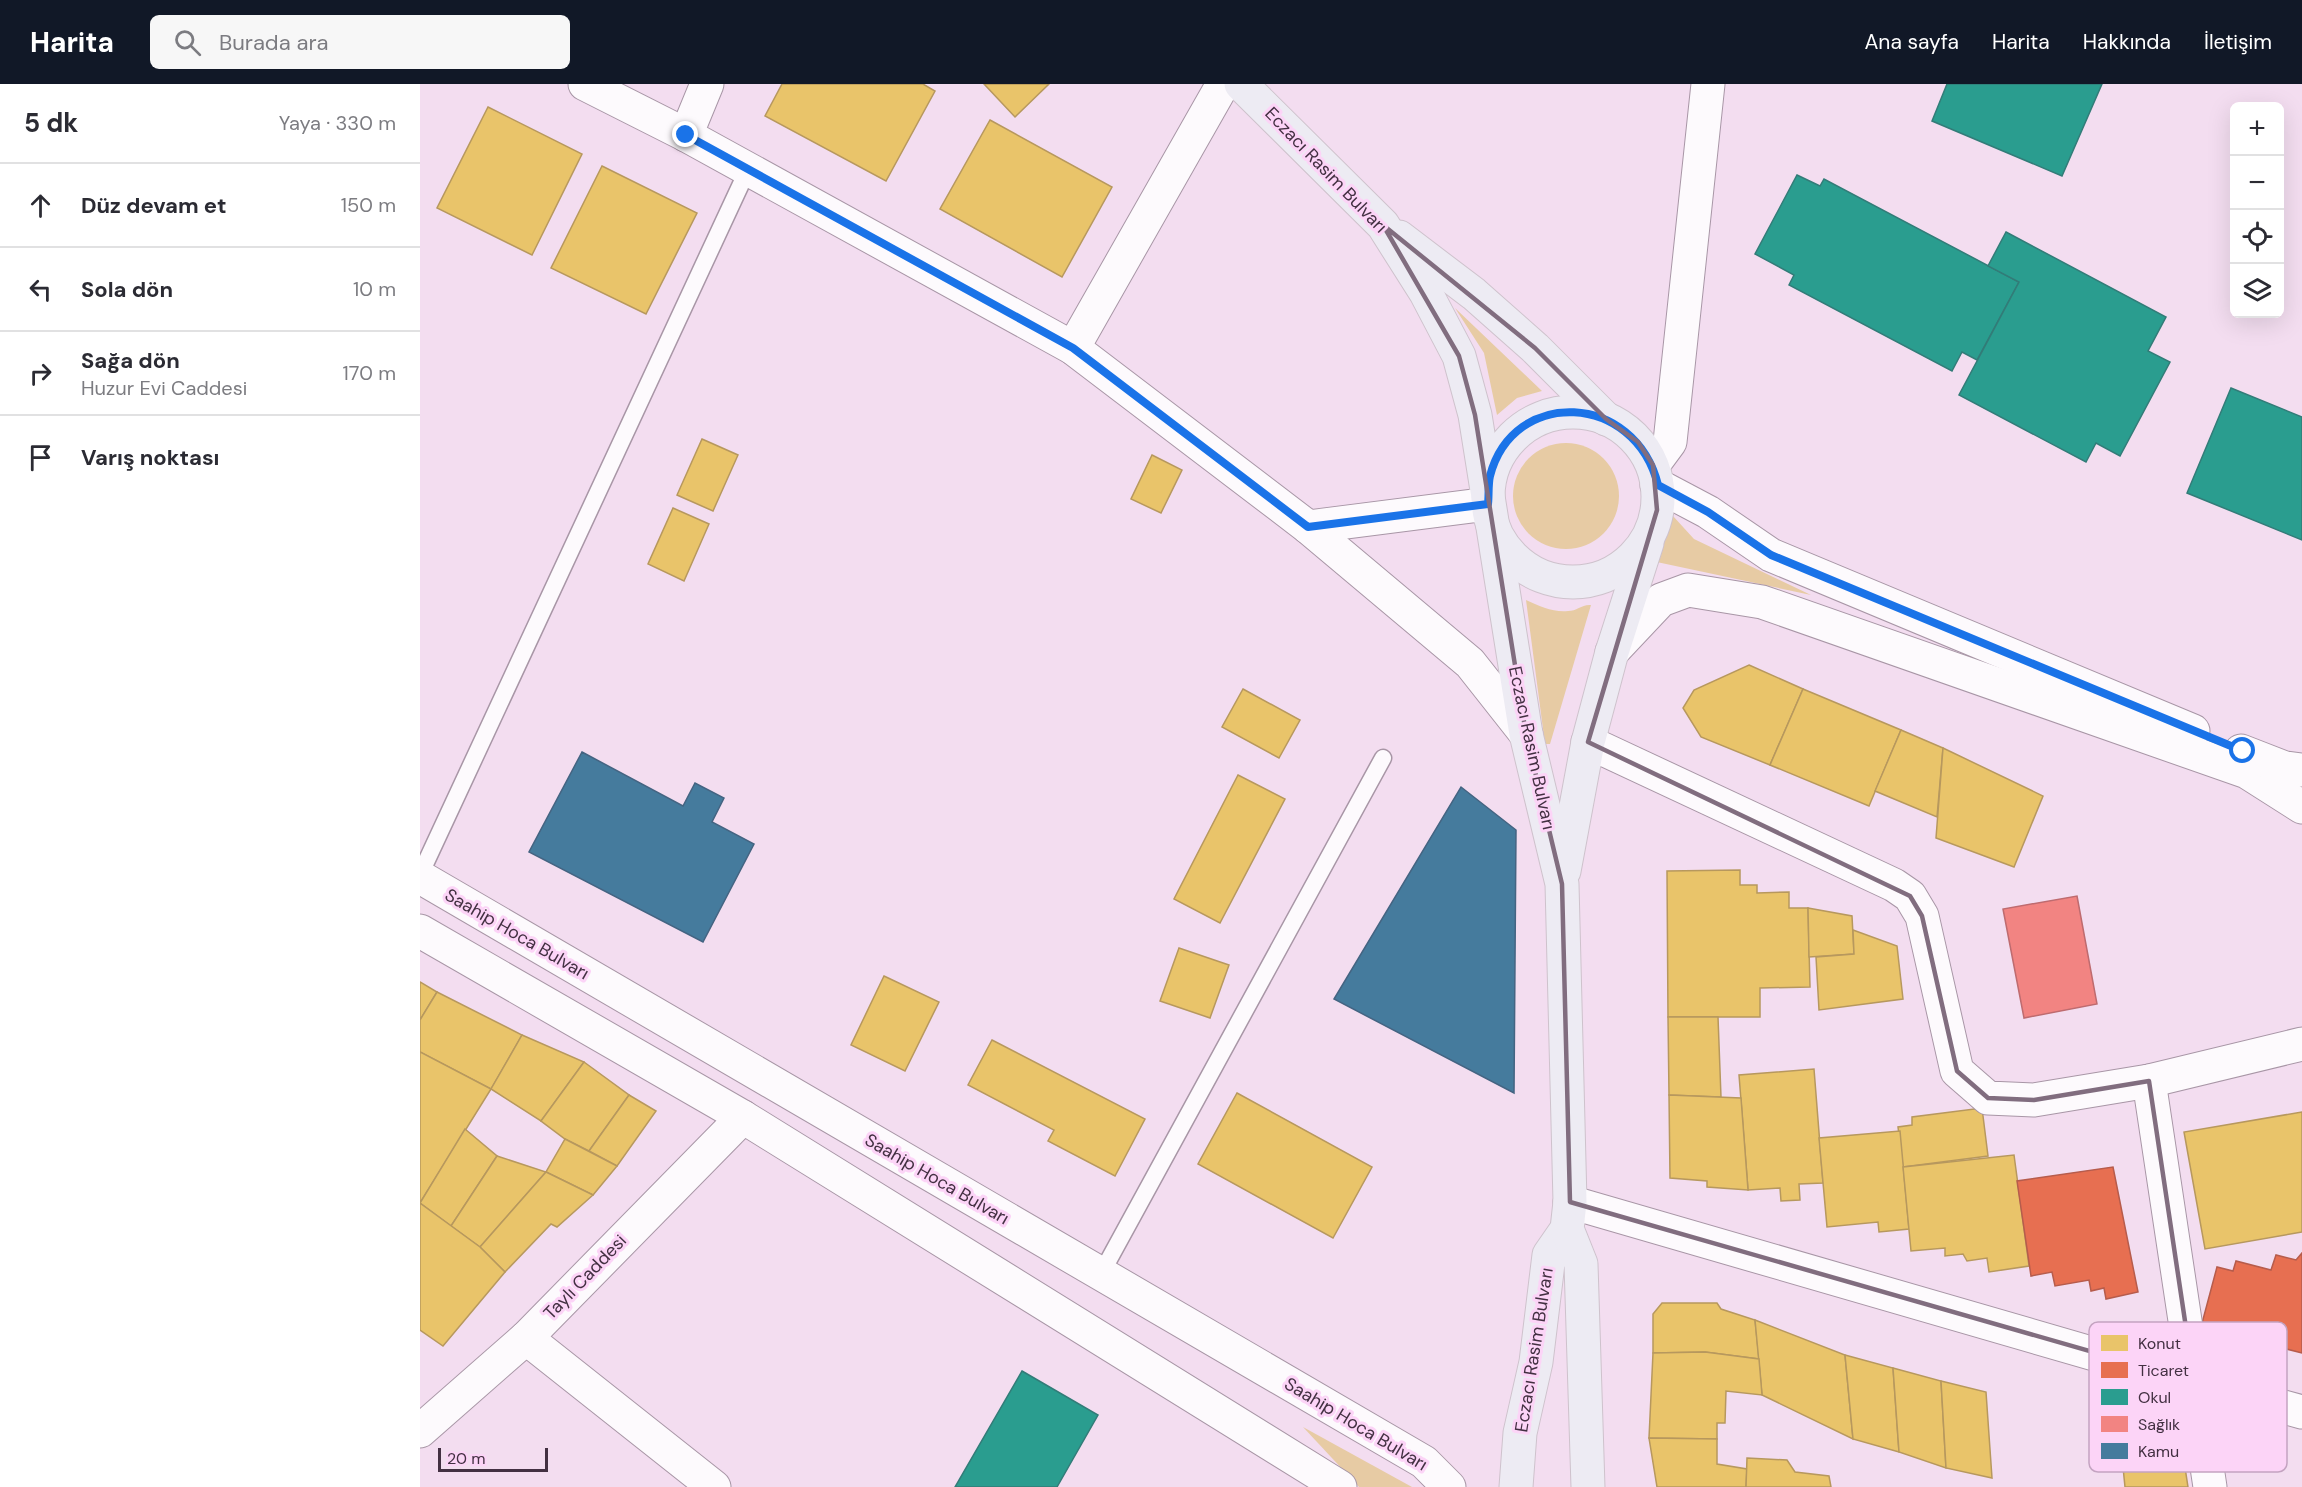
<!DOCTYPE html>
<html lang="tr">
<head>
<meta charset="utf-8">
<style>
  :root { --surface:#fff; --page:#f7f7f7; --text:#2b2b33; --muted:#7c7c81; --line:#e1e1e2; --accent:#111827 }
  body { margin:0; font-family:"DM Sans",sans-serif; background:var(--page); color:var(--text) }
  .controls { position:absolute; right:18px; top:18px; display:grid; overflow:hidden; border-radius:9px; box-shadow:0 6px 24px #0002 }
  .controls button { width:54px; height:54px; display:grid; place-items:center; padding:0; border:0; border-bottom:2px solid var(--line); background:var(--surface); color:var(--text); font:30px sans-serif }
  .scale { position:absolute; left:18px; bottom:15px; width:110px; box-sizing:border-box; padding-left:6px; border:3px solid #433042; border-top:0; font-size:16px; line-height:21px; white-space:nowrap; color:#433042; -webkit-text-stroke:4px #fcd4f7; paint-order:stroke }
  .stop { position:absolute; width:18px; height:18px; margin:-14px; border:4px solid #1a73e8; border-radius:50%; background:#fff }
  .stop.end { background:#1a73e8; border-color:#fff; box-shadow:0 2px 6px #0008 }
  .list { margin:0; padding:0; list-style:none }
  h2 { display:flex; justify-content:space-between; align-items:center; height:78px; margin:0; padding:0 24px; font-size:26px }
  h2 small { font-size:20px; font-weight:400; color:var(--muted) }
  .list li { display:grid; grid-template-columns:39px 1fr auto; gap:18px; align-items:center; box-sizing:border-box; height:84px; padding:0 24px; border-top:2px solid var(--line) }
  .list b { display:block; font-size:22px; white-space:nowrap }
  .list p { margin:0; font-size:20px; white-space:nowrap; color:var(--muted) }
  .list em { font-size:20px; font-style:normal; color:var(--muted) }
  .icon { flex:none; width:33px; height:33px; fill:none; stroke:currentColor; stroke-width:2; stroke-linecap:round; stroke-linejoin:round }
  .map { position:relative; flex:none; width:1882px; height:1403px; overflow:hidden }
  header { display:flex; align-items:center; gap:36px; box-sizing:border-box; height:84px; padding:0 30px; background:var(--accent); color:#fff }
  header strong { font-size:28px }
  nav { display:flex; gap:33px; margin-inline-start:auto; font-size:21px }
  .search { width:420px; height:54px; background:var(--page); display:flex; align-items:center; gap:15px; box-sizing:border-box; padding:0 21px; border-radius:9px; color:var(--muted); font-size:22px }
  main { display:flex }
  aside { flex:1; background:var(--surface) }
  .map>svg:first-child { display:block }
</style>
</head>
<body>
<header>
<strong>Harita</strong>
<div class="search"><svg class="icon" aria-label="search" viewBox="0 0 24 24"><circle cx="10" cy="10" r="6"/><path d="M15 15l6 6"/></svg>Burada ara</div>
<nav><a>Ana sayfa</a><a>Harita</a><a>Hakkında</a><a>İletişim</a></nav>
</header>
<main>
<aside>
<h2>5 dk<small>Yaya · 330 m</small></h2>
<ul class="list">
<li><svg class="icon" aria-label="ahead" viewBox="0 0 24 24"><path d="M12 20V5M6 11l6-6 6 6"/></svg><div><b>Düz devam et</b></div><em>150 m</em></li>
<li><svg class="icon" aria-label="left" viewBox="0 0 24 24"><path d="M17 20v-9H6M10 6l-5 5 5 5"/></svg><div><b>Sola dön</b></div><em>10 m</em></li>
<li><svg class="icon" aria-label="right" viewBox="0 0 24 24"><path d="M7 20v-9h11M14 6l5 5-5 5"/></svg><div><b>Sağa dön</b><p>Huzur Evi Caddesi</p></div><em>170 m</em></li>
<li><svg class="icon" aria-label="arrive" viewBox="0 0 24 24"><path d="M6 21V4h12l-3 4 3 4H6"/></svg><div><b>Varış noktası</b></div></li>
</ul>
</aside>
<div class="map">
<svg width="1882" height="1403" viewBox="0 0 1882 1403">
  <rect width="100%" height="100%" fill="#f3ddf0"/>
  <g fill="#e7cba4">
    <polygon points="1035,224 1122,307 1097,314 1077,331 1064,269"/>
    <circle cx="1146" cy="412" r="53"/>
    <polygon points="1253,432 1274,455 1391,511 1232,477"/>
    <path d="M1106 516C1119 522 1135 529 1148 527 1157 527 1162 520 1171 521L1130 660H1125Z"/>
    <polygon points="883,1343 992,1403 939,1403"/>
  </g>
  <g fill="#e9c46a" stroke="#b7985e" stroke-width="1.5">
    <polygon points="362,0 503,0 515,7 466,97 345,32"/>
    <polygon points="564,0 629,0 595,33"/>
    <polygon points="68,23 162,70 112,171 17,124"/>
    <polygon points="570,36 692,103 642,193 520,125"/>
    <polygon points="182,82 277,129 226,230 131,184"/>
    <polygon points="282,355 318,371 293,427 257,411"/>
    <polygon points="732,371 762,386 741,429 711,415"/>
    <polygon points="253,424 289,440 264,497 228,480"/>
    <polygon points="1329,581 1383,605 1350,681 1281,653 1263,624 1274,606"/>
    <polygon points="823,605 880,636 859,674 802,643"/>
    <polygon points="1383,605 1481,646 1449,722 1350,681"/>
    <polygon points="1481,646 1523,664 1517,733 1455,707"/>
    <polygon points="1523,664 1623,712 1594,783 1516,754"/>
    <polygon points="818,691 865,715 800,839 754,815"/>
    <polygon points="1320,786 1320,801 1337,801 1337,809 1369,808 1369,824 1388,824 1390,903 1340,904 1340,933 1248,933 1247,787"/>
    <polygon points="1388,824 1432,832 1434,870 1389,873"/>
    <polygon points="1433,846 1477,862 1483,915 1399,926 1396,873 1434,870"/>
    <polygon points="759,864 809,881 790,934 740,917"/>
    <polygon points="464,892 519,918 485,987 431,961"/>
    <polygon points="0,898 17,908 0,936"/>
    <polygon points="17,908 102,951 71,1005 0,968 0,936"/>
    <polygon points="1248,933 1298,933 1301,1013 1249,1011"/>
    <polygon points="102,951 164,978 121,1037 71,1005"/>
    <polygon points="572,956 725,1035 695,1092 628,1057 634,1046 548,1001"/>
    <polygon points="0,968 71,1005 0,1119"/>
    <polygon points="164,978 209,1011 169,1067 145,1055 121,1037"/>
    <polygon points="1394,985 1403,1099 1379,1100 1380,1116 1361,1117 1360,1104 1328,1106 1319,991"/>
    <polygon points="817,1009 952,1083 913,1154 778,1080"/>
    <polygon points="209,1011 236,1027 197,1082 169,1067"/>
    <polygon points="1249,1011 1321,1014 1328,1106 1287,1103 1287,1097 1250,1094"/>
    <polygon points="1562,1024 1568,1072 1483,1083 1478,1043 1492,1041 1492,1033"/>
    <polygon points="1882,1028 1882,1148 1785,1165 1764,1048"/>
    <polygon points="45,1045 77,1072 31,1142 0,1119"/>
    <polygon points="1480,1047 1489,1145 1459,1148 1458,1138 1407,1143 1399,1054"/>
    <polygon points="145,1055 197,1082 173,1111 126,1088"/>
    <polygon points="1594,1071 1609,1182 1569,1188 1567,1174 1547,1177 1543,1170 1525,1172 1525,1164 1491,1167 1483,1083"/>
    <polygon points="77,1072 126,1088 60,1163 31,1142"/>
    <polygon points="126,1088 173,1111 137,1143 131,1140 85,1188 60,1163"/>
    <polygon points="0,1119 60,1163 85,1188 23,1262 0,1246"/>
    <polygon points="1242,1219 1297,1219 1301,1225 1335,1236 1339,1275 1285,1268 1233,1269 1233,1230"/>
    <polygon points="1335,1236 1425,1271 1433,1355 1342,1311"/>
    <polygon points="1285,1268 1339,1275 1342,1311 1306,1307 1305,1339 1297,1339 1297,1355 1229,1354 1233,1269"/>
    <polygon points="1425,1271 1473,1284 1479,1368 1433,1355"/>
    <polygon points="1473,1284 1521,1297 1526,1384 1479,1368"/>
    <polygon points="1521,1297 1566,1308 1572,1394 1526,1384"/>
    <polygon points="1700,1353 1764,1377 1768,1403 1705,1403"/>
    <polygon points="1229,1354 1297,1355 1297,1380 1327,1385 1326,1403 1237,1403"/>
    <polygon points="1327,1374 1367,1376 1375,1388 1409,1392 1411,1403 1326,1403"/>
  </g>
  <g fill="#e76f51" stroke="#b65c4c" stroke-width="1.5">
    <polygon points="1693,1083 1718,1208 1686,1215 1684,1204 1671,1207 1669,1196 1635,1202 1632,1188 1611,1192 1597,1097"/>
    <polygon points="1882,1169 1882,1269 1781,1243 1797,1183 1813,1187 1816,1177 1851,1186 1856,1171 1876,1176"/>
  </g>
  <g fill="#2a9d8f" stroke="#327c78" stroke-width="1.5">
    <polygon points="1527,0 1682,0 1642,92 1512,37"/>
    <polygon points="1377,91 1400,102 1404,95 1599,198 1557,276 1542,268 1532,287 1369,201 1374,191 1335,170"/>
    <polygon points="1586,148 1746,233 1728,267 1750,278 1700,372 1676,359 1666,378 1539,311 1599,198 1568,182"/>
    <polygon points="1811,304 1882,333 1882,456 1767,409"/>
    <polygon points="602,1287 678,1331 637,1403 535,1403"/>
  </g>
  <polygon fill="#f28482" stroke="#be6b6f" stroke-width="1.5" points="1657,812 1677,920 1604,934 1583,825"/>
  <g fill="#457b9d" stroke="#446482" stroke-width="1.5">
    <polygon points="162,668 263,722 275,699 304,714 292,738 334,760 283,858 109,768"/>
    <polygon points="1041,703 1096,746 1094,1009 914,915"/>
  </g>
  <g fill="none" stroke-linecap="round" stroke-linejoin="round">
    <defs>
      <g id="service">
        <polyline points="0,791 328,85"/>
        <polyline points="681,1190 963,674"/>
      </g>
      <g id="minor">
        <polyline points="165,0 266,51 653,264 888,443 1068,420"/>
        <polyline points="266,51 287,0"/>
        <polyline points="653,264 803,0"/>
        <polyline points="1233,381 1250,358 1288,0"/>
        <polyline points="888,443 1050,579 1106,650"/>
        <polyline points="1168,658 1474,801 1490,812 1502,832 1537,987 1568,1014 1614,1016 1729,997 1882,960"/>
        <polyline points="1729,997 1790,1403"/>
        <polyline points="1150,1118 1757,1294 1882,1328"/>
        <polyline points="106,1254 294,1403"/>
      </g>
      <g id="tertiary">
        <polyline points="1237,401 1288,428 1351,471 1773,647"/>
        <polyline points="1192,568 1241,516 1268,506 1342,518 1827,688 1882,723"/>
        <polyline points="1821,667 1865,684 1882,686"/>
        <polyline points="0,1347 106,1254 323,1033"/>
      </g>
      <g id="secondary">
        <polyline points="0,793 1004,1378 1029,1403"/>
        <polyline points="0,847 323,1033 920,1403"/>
      </g>
      <g id="primary">
        <polyline points="821,0 963,141 1006,209 1039,272 1055,331 1106,650 1142,800 1150,1118 1147,1145 1129,1171 1116,1278 1100,1349 1096,1403"/>
        <polyline points="979,153 1054,210 1115,264 1186,335"/>
        <circle cx="1153" cy="413" r="85"/>
        <polyline points="1144,787 1168,658 1192,568 1227,459"/>
        <polyline points="1147,1145 1161,1180 1168,1403"/>
      </g>
    </defs>
    <use href="#service" stroke="#a896a6" stroke-width="19"/>
    <use href="#minor" stroke="#a896a6" stroke-width="35"/>
    <use href="#tertiary" stroke="#a896a6" stroke-width="35"/>
    <use href="#secondary" stroke="#a896a6" stroke-width="35"/>
    <use href="#primary" stroke="#cec2cc" stroke-width="35"/>
    <use href="#service" stroke="#fdfafd" stroke-width="16"/>
    <use href="#minor" stroke="#fdfafd" stroke-width="33"/>
    <use href="#tertiary" stroke="#fdfafd" stroke-width="33"/>
    <use href="#secondary" stroke="#fdfafd" stroke-width="33"/>
    <use href="#primary" stroke="#edebf3" stroke-width="33"/>
  </g>
  <g fill="none" stroke-linecap="round" stroke-linejoin="round">
    <path stroke="#1a73e8" stroke-width="8" d="M266 51 653 264 888 443 1068 420C1069 411 1068 401 1070 392 1093 303 1215 308 1238 401L1288 428 1351 471 1823 667"/>
  </g>
  <path fill="none" stroke="#816d7f" stroke-width="4.5" stroke-linejoin="round" d="M963 141 1115 264 1186 335 1218 358 1233 381 1237 426 1168 658 1490 812 1502 832 1537 987 1568 1014 1614 1016 1729 997 1774 1297 1150 1118 1142 800 1106 650 1055 331 1039 272Z"/>
  <g text-anchor="middle" dominant-baseline="central" stroke-width="6" stroke-linejoin="round" paint-order="stroke">
    <g font-size="18" fill="#433042" stroke="#fcd4f7">
      <text transform="translate(906 86) rotate(46)">Eczacı Rasim Bulvarı</text>
      <text transform="translate(1112 664) rotate(78)">Eczacı Rasim Bulvarı</text>
      <text transform="translate(97 850) rotate(30)">Saahip Hoca Bulvarı</text>
      <text transform="translate(517 1095) rotate(30)">Saahip Hoca Bulvarı</text>
      <text transform="translate(165 1193) rotate(-46)">Taylı Caddesi</text>
      <text transform="translate(1114 1266) rotate(-81)">Eczacı Rasim Bulvarı</text>
      <text transform="translate(936 1340) rotate(31)">Saahip Hoca Bulvarı</text>
    </g>
  </g>
  <rect x="1669" y="1238" width="198" height="150" rx="9" fill="#fcd4f7" stroke="#c4a3c1" stroke-width="1.5"/>
  <rect x="1681" y="1251" width="27" height="16" fill="#e9c46a"/>
  <rect x="1681" y="1278" width="27" height="16" fill="#e76f51"/>
  <rect x="1681" y="1305" width="27" height="16" fill="#2a9d8f"/>
  <rect x="1681" y="1332" width="27" height="16" fill="#f28482"/>
  <rect x="1681" y="1359" width="27" height="16" fill="#457b9d"/>
  <g font-size="16" fill="#433042">
    <text x="1718" y="1265">Konut</text>
    <text x="1718" y="1292">Ticaret</text>
    <text x="1718" y="1319">Okul</text>
    <text x="1718" y="1346">Sağlık</text>
    <text x="1718" y="1373">Kamu</text>
  </g>
</svg>
<div class="controls">
<button>+</button>
<button>−</button>
<button><svg class="icon" aria-label="locate" viewBox="0 0 24 24"><circle cx="12" cy="12" r="6"/><path d="M12 2v4M12 18v4M2 12h4M18 12h4"/></svg></button>
<button><svg class="icon" aria-label="layers" viewBox="0 0 24 24"><path d="M12 4l9 5-9 5-9-5zM3 14l9 5 9-5"/></svg></button>
</div>
<div class="scale">20 m</div>
<div class="stop" style="left:1823px;top:667px"></div>
<div class="stop end" style="left:266px;top:51px"></div>
</div>
</main>
</body>
</html>
